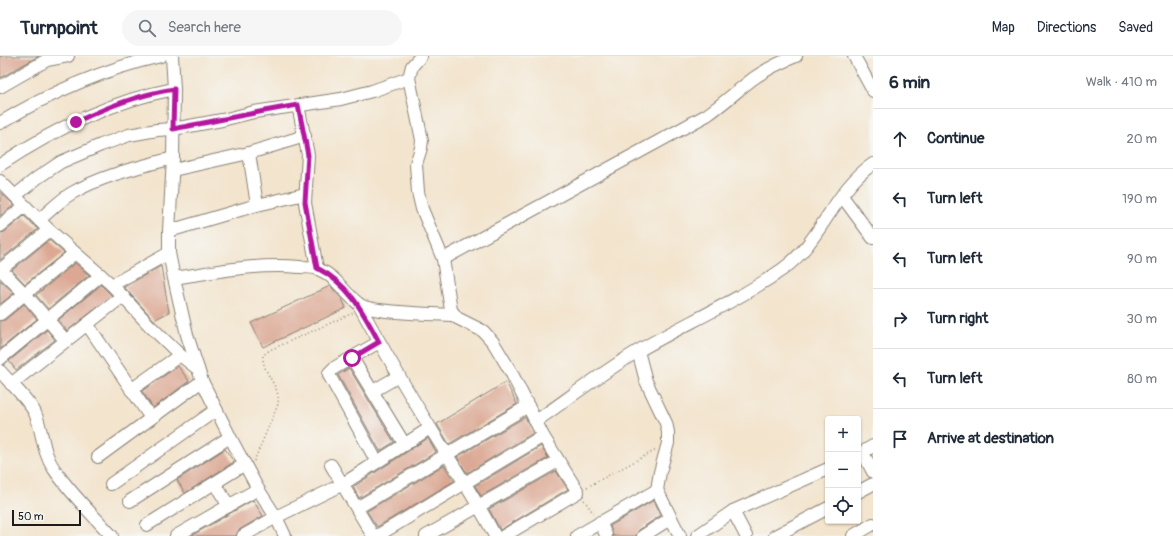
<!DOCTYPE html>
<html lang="en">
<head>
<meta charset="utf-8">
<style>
  :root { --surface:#fff; --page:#f6f6f7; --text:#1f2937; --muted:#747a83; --line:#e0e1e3 }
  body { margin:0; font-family:Pangolin,sans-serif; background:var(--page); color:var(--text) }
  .controls { position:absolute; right:12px; bottom:12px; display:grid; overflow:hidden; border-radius:4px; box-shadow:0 1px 3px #0004 }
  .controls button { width:36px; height:36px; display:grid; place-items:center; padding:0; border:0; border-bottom:1px solid var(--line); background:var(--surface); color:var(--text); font:20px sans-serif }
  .scale { position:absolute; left:12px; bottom:10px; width:69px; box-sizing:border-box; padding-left:4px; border:2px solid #1c1c1c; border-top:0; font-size:11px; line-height:14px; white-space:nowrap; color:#1c1c1c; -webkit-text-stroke:3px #f6f6f2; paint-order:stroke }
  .stop { position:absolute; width:12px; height:12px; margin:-9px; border:3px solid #b5179e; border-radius:50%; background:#fff }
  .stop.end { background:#b5179e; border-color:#fff; box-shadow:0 1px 4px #0008 }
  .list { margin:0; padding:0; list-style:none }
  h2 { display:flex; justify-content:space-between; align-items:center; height:52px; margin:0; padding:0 16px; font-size:17px }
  h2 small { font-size:13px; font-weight:400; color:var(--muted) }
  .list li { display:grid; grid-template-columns:26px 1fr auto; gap:12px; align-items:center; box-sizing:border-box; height:60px; padding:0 16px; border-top:1px solid var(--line) }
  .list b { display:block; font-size:15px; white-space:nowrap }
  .list em { font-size:13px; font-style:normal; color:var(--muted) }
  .icon { flex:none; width:22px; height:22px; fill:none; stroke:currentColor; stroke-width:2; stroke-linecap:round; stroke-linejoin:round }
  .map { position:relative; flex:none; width:873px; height:480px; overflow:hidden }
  header { display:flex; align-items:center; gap:24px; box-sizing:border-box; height:56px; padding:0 20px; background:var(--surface); border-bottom:1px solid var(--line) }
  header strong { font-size:19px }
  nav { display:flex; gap:22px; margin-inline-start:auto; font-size:14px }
  .search { width:280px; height:36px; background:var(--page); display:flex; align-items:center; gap:10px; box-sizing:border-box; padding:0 14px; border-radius:22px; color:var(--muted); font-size:15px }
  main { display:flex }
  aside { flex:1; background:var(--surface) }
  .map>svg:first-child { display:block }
</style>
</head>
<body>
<header>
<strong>Turnpoint</strong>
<div class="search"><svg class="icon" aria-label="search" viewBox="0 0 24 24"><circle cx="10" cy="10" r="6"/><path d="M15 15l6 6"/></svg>Search here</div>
<nav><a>Map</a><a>Directions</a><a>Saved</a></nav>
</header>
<main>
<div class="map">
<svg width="873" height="480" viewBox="0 0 873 480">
  <rect width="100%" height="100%" fill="#f6f6f2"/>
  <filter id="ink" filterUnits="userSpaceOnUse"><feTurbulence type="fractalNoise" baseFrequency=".025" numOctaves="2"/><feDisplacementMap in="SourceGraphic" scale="8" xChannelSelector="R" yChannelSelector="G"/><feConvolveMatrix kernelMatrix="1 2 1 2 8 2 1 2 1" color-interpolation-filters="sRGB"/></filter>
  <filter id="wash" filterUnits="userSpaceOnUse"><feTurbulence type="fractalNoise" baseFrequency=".012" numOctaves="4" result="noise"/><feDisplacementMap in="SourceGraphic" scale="16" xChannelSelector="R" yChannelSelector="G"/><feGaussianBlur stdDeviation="0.9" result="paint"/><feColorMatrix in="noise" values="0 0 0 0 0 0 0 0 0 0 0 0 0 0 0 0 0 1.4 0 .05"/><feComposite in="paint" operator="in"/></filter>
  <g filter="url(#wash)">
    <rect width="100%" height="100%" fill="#f3e4cd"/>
    <g id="blocks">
      <g fill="#dca894">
        <polygon points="0,0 39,0 0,22"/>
        <polygon points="0,136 14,149 0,160"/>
        <polygon points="24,160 38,173 0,204 0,177 5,176"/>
        <polygon points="49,184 64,197 25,228 12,214"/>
        <polygon points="75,207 89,219 48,253 36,239"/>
        <polygon points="161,210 169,256 154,264 124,231"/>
        <polygon points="0,224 14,237 0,248"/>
        <polygon points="101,229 112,240 67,275 58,264"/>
        <polygon points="330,230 342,243 346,252 263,291 251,267"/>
        <polygon points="24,248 37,263 0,293 0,265 5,264"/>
        <polygon points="47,274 55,284 16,314 9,305"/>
        <polygon points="178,310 189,325 153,352 142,335"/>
        <polygon points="349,312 394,386 380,395 338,319"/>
        <polygon points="506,326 517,348 449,388 437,368"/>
        <polygon points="525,361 533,377 467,417 457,401"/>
        <polygon points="428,382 436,396 359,442 353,431"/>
        <polygon points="541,390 548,402 481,440 475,430"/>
        <polygon points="225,393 234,406 185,437 177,424"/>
        <polygon points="444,409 454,425 377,471 367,455"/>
        <polygon points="556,415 568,433 500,474 489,453"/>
        <polygon points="253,444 263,460 239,474 236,480 191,480"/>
        <polygon points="654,444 661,459 639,474 636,480 613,480 610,470"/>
      </g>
    </g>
  </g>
  <g filter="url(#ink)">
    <use href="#blocks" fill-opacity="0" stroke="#888074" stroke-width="1"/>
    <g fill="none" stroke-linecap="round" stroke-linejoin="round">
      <defs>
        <g id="minor">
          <polyline points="172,0 174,33 173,102 169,175 169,197 174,222 187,279 202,325 230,381 258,433 276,461 285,480"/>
          <polyline points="421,0 412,10 409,22 422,84 421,92 416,108 418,136 422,153 443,203 451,254 457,262 483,275 493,286 511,316 543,380 578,436 504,480"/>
          <polyline points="854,0 873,35"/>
          <polyline points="0,31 47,4 68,0"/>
          <polyline points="298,49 308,99 305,147 317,212"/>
          <path d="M0 67C50 37 104 13 161 0"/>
          <polyline points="249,97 257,149"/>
          <path d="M0 109C54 73 111 45 174 33"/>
          <polyline points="173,114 249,97 305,80"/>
          <polyline points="0,125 49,174 112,229 149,269 180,299 198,313"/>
          <polyline points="15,140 37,122 61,106 101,89 129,79 157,74 173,73 222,64 254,56 341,43 372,35 409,22"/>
          <polyline points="842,140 873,182"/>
          <path d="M39 164C50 155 60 144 72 137 103 119 140 111 173 102"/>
          <polyline points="0,170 25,150"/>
          <polyline points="169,175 257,149 305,138"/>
          <path d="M443 203 707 59C723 48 738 34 754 22 767 13 781 6 796 0"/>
          <polyline points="0,213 25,238 66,285"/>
          <polyline points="0,214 49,174"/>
          <path d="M174 222C215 216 257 207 300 211 306 211 313 211 318 213 336 220 344 237 359 248 369 257 437 258 454 259"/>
          <polyline points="112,229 169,197"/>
          <path d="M359 249C382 291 406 333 431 373 453 409 476 443 495 480"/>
          <polyline points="0,258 75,197"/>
          <polyline points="87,268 151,362"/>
          <polyline points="638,295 646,325 666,367 668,376 668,387 660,416 657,434 680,480"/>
          <polyline points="352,302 405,389"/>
          <polyline points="0,303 101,219"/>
          <path d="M0 315C11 328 28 343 35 357 43 375 42 396 54 413 70 437 92 458 112 480"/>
          <polyline points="11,328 123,240"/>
          <polyline points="131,334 180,299"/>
          <polyline points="373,335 399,320"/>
          <path d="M536 365C569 342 603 316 638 295 686 267 738 245 783 213 821 186 834 134 873 108"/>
          <polyline points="863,397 873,416"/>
          <polyline points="858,399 873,390"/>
          <polyline points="98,401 202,325"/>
          <polyline points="377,406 329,319 329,317 334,312 379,286"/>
          <polyline points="331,409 373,480"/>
          <polyline points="111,428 216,354"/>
          <polyline points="215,428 229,450"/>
          <polyline points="858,436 873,428"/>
          <polyline points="130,445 230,381"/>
          <polyline points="357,452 528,350"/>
          <polyline points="733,455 746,480"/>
          <polyline points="600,466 606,479"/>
          <polyline points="147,469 245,408"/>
          <polyline points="176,480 258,433"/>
          <polyline points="243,480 276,461 343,428 430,372"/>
          <polyline points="377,480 543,380"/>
          <polyline points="426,480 558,405"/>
          <polyline points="577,480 657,434"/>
          <polyline points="643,480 671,462"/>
          <polyline points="697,480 733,455 828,413"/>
          <polyline points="775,480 828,452"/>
          <polyline points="853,480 873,468"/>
        </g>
      </defs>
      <use href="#minor" stroke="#888074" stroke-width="14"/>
      <g stroke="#888074" stroke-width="1.5" stroke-dasharray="1 3" stroke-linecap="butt">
        <path d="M254 405 277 351C284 332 261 318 263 299L270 294 353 257"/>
        <polyline points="587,431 656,394"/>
        <polyline points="584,444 594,458"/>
      </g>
      <use href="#minor" stroke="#fff" stroke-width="12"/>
    </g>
  </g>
  <g fill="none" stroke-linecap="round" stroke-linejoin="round" filter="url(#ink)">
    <path stroke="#b5179e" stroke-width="5" d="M76 66C109 50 138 39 174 33L173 73C215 65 256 56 298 49L308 99 305 146 317 212C349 228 363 256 379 286L352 302"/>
  </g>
</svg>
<div class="controls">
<button>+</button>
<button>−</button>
<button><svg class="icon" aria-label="locate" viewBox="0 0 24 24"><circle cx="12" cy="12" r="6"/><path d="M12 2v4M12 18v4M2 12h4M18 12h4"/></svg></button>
</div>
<div class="scale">50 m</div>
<div class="stop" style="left:352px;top:302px"></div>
<div class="stop end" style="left:76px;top:66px"></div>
</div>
<aside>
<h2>6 min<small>Walk · 410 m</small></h2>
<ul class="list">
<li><svg class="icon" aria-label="ahead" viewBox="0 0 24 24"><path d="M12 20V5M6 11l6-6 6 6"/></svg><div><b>Continue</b></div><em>20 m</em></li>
<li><svg class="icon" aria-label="left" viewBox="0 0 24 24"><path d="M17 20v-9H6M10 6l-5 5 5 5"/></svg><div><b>Turn left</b></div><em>190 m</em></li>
<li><svg class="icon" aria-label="left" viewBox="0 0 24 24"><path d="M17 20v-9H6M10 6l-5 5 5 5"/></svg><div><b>Turn left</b></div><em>90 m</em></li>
<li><svg class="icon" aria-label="right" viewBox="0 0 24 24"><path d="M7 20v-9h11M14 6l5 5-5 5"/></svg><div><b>Turn right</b></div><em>30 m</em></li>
<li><svg class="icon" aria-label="left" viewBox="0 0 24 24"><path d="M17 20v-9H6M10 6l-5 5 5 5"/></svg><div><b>Turn left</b></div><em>80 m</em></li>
<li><svg class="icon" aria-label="arrive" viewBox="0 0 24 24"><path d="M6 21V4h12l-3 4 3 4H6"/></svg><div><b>Arrive at destination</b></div></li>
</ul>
</aside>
</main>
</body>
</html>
